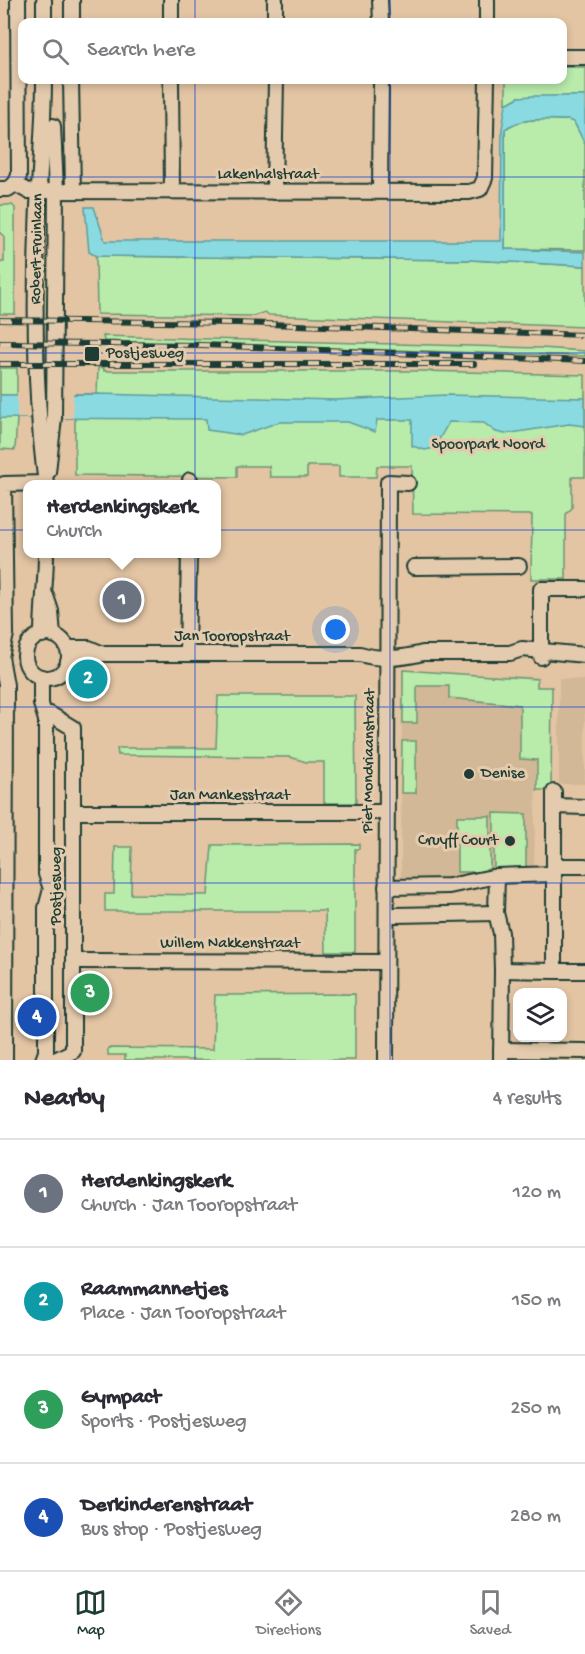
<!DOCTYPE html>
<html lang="en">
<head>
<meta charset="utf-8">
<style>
  :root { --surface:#fff; --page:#f7f7f7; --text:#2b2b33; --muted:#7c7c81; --line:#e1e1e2; --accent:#1f3d34 }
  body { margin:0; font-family:"Gochi Hand",sans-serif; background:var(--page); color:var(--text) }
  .controls { position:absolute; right:18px; bottom:18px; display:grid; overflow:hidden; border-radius:12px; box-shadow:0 3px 9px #0003 }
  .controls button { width:54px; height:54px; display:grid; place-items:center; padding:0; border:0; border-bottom:2px solid var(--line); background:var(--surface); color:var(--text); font:30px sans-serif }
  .you { position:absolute; left:336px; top:630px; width:21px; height:21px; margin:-15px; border:4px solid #fff; border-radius:50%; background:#1a73e8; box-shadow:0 0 0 9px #1a73e833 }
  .badge { display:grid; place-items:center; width:39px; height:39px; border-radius:50%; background:var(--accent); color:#fff; font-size:20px; font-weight:700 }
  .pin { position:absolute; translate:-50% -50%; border:3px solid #fff; box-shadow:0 2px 6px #0006 }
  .popup { position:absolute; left:23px; top:480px; width:198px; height:78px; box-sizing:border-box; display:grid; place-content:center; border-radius:12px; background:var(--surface); filter:drop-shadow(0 2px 4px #0005); font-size:20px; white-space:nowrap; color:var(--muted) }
  .popup b { font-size:22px; color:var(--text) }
  .popup::after { content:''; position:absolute; left:50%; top:100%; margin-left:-12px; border:12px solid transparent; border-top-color:var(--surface) }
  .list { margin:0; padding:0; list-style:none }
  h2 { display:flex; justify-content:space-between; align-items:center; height:78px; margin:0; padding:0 24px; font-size:26px }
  h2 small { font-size:20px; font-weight:400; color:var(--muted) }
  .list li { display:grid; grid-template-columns:39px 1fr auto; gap:18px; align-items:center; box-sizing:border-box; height:108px; padding:0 24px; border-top:2px solid var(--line) }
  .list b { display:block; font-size:22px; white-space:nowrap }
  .list p { margin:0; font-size:20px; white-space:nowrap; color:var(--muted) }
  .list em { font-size:20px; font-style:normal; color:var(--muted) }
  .icon { flex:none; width:33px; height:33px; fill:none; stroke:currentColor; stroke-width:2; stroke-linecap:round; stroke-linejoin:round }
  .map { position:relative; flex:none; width:585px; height:1060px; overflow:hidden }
  .search { position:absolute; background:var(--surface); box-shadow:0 3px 9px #0003; left:18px; right:18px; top:18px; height:66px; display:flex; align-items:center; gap:15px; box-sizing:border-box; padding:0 21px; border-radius:12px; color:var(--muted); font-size:22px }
  .sheet { height:510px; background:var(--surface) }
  nav { display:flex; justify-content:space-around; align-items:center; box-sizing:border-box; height:84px; border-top:2px solid var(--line); background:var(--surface); font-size:16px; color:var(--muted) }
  nav a { display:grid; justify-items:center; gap:3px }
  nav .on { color:var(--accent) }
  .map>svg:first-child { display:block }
</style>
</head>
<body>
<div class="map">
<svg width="585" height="1060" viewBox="0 0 585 1060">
  <rect width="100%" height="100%" fill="#e3c5a4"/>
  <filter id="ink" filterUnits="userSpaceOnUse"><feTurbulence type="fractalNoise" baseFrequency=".0167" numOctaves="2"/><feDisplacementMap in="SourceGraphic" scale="12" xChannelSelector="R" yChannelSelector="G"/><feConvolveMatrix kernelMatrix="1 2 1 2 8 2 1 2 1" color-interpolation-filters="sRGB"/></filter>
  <g filter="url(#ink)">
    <g fill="#d2b896">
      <polygon points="402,671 538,677 534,871 450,877 401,877"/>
      <polygon points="559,678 585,680 585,784 559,784"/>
    </g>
    <g fill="#b9ebab" stroke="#6c9470" stroke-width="1.5">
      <polygon points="563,67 585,67 585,96 519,97 506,104 506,80 562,80"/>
      <path d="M568 120 574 122 585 144V250L505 249V129C523 116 547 120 568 120Z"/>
      <polygon points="0,205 12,205 15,208 15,314 0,314 0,262 4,262 4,236 0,233"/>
      <polygon points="96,256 470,260 585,266 585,327 269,315 265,312 253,316 97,314"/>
      <polygon points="103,336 541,348 585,351 585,356 104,341"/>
      <rect x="0" y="368" width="17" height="27"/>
      <polygon points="98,368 104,368 104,371 421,371 585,375 585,477 572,477 572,508 566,514 566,579 531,579 532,515 413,514 412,466 377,466 376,477 339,477 339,466 307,466 307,477 270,477 269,466 237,466 237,477 75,475 75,394 97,394"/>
      <polygon points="0,418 17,418 15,450 0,449"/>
      <polygon points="403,670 537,679 537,687 552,687 551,790 537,790 537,760 520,759 520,705 449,698 449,686 417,686 417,723 403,723"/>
      <polygon points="218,696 355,696 356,803 324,803 324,762 306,762 290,757 118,755 117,748 216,748"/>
      <polygon points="402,741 416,741 416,793 401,793"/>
      <polygon points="494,813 526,814 526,869 494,869"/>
      <rect x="457" y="816" width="33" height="56"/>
      <polygon points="359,844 359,849 355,849 355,952 326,952 325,911 105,911 105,894 114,894 115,847 132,847 131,894 208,895 212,845"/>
      <polygon points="355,994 355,1060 125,1060 125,1055 108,1055 108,1048 213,1049 215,995"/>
    </g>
    <g fill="#8adbe1" stroke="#5f9c9c" stroke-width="1.5">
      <path d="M533 96H585V144L574 122 568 120C547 120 523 116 505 129V249L585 252V266L470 260 96 256 89 252 85 207H94L105 241H501L502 129 506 104 519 97Z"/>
      <polygon points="97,394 335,400 446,395 585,398 585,426 569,424 505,434 496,432 484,423 449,422 434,448 425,450 412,446 412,420 377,420 375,432 348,422 279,422 242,435 207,430 206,419 0,418 0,395"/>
    </g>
    <polygon fill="#e3c5a4" points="73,391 73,418 17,418 17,392"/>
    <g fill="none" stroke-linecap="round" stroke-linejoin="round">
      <defs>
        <g id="minor">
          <polyline points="44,0 44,22"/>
          <polyline points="171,0 171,22"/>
          <polyline points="275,0 275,22"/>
          <polyline points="380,0 381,22"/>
          <polyline points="72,22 72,0"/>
          <polyline points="487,22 487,0"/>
          <polyline points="562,57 585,57"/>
          <path d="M44 80C44 131 38 182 37 234 34 318 35 402 46 484"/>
          <polyline points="71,80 73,191"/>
          <polyline points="171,80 172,191"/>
          <polyline points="15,184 19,176 18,0"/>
          <polyline points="0,189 8,189 15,184 28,191 469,192 480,189 485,178 487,80"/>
          <polyline points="380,191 381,80"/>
          <polyline points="274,192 276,80"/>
          <polyline points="48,472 54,418 56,190 53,126"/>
          <polyline points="190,484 190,480"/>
          <polyline points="414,567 519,566"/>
          <polyline points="46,596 51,611 53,635"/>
          <circle cx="47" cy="656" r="22"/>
          <path d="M42 635C42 607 46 581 46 554"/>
          <polyline points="67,648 89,648 103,654"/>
          <polyline points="187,653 189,554"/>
          <polyline points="541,657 541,589 585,589"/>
          <path d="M68 662 103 654H360C380 660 404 658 423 653H510L522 649 585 655"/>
          <polyline points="41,677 41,704 46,720 46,874 51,889 46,908 46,1052 43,1060"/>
          <polyline points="50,714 73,728 73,1051 55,1060"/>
          <polyline points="554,806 585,807"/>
          <polyline points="74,812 386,812"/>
          <polyline points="554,866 585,866"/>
          <polyline points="497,876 496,913 501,933 502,970 501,1060"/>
          <polyline points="386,887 449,886 497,876 554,874"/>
          <polyline points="395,915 496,913"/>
          <polyline points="74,961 386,962"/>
          <polyline points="502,970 554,971 554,792"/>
          <polyline points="554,971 585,971"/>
          <polyline points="501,1050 585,1051"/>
          <polyline points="5,1060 6,685 1,657 6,634 4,484 46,483"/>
          <polyline points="386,1060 388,482 408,483"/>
        </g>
      </defs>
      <use href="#minor" stroke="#1f3d34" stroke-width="18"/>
      <use href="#minor" stroke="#e5cbad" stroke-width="14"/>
      <defs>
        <g id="rail">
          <polyline points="0,320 237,323 585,335"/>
          <polyline points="0,343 203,345 585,361"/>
          <polyline points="0,364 474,364"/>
        </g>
      </defs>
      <use href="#rail" stroke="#1f3d34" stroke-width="6"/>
      <use href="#rail" stroke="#e5cbad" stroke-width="4" stroke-dasharray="11" stroke-linecap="butt"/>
    </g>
  </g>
  <path fill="none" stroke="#1d4ed8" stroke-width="1.5" stroke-opacity="0.55" d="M195 0V22M390 0V22M195 80V1060M390 80V1060M0 177H585M0 353H585M0 530H585M0 707H585M0 883H585"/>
  <g fill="#1f3d34" stroke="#e5cbad" stroke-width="2">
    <rect x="84" y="346" width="16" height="16" rx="3"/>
    <circle cx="469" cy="774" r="6"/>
    <circle cx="510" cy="841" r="6"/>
  </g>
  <g text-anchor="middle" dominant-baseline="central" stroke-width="6" stroke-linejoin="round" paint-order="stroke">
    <g font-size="16" fill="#1f3d34" stroke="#e5cbad">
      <text x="268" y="175">Lakenhalstraat</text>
      <text transform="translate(38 249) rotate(-89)">Robert Fruinlaan</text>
      <text x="232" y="637">Jan Tooropstraat</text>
      <text transform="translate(370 761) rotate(-89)">Piet Mondriaanstraat</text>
      <text x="230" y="796">Jan Mankesstraat</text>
      <text transform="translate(57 886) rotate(-90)">Postjesweg</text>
      <text x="230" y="944">Willem Nakkenstraat</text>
    </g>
    <g font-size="16" fill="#1f3d34" stroke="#e5cbad" text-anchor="start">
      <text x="106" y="354">Postjesweg</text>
      <text x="481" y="774">Denise</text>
      <text x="498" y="841" text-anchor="end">Cruyff Court</text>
    </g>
    <g font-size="16" fill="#27463a" stroke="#e5cbad">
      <text x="488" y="445">Spoorpark Noord</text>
    </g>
  </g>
</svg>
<div class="controls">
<button><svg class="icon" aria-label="layers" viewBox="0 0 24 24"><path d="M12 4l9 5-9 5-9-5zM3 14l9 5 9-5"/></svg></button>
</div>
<div class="you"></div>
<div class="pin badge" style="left:122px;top:600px;background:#6b7280">1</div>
<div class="popup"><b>Herdenkingskerk</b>Church</div>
<div class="pin badge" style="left:88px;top:679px;background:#0f9aa8">2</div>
<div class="pin badge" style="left:90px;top:993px;background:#2e9e5b">3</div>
<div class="pin badge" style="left:37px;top:1017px;background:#1a4fb4">4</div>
<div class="search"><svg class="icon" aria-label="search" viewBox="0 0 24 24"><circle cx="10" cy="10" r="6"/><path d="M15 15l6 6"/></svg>Search here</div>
</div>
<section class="sheet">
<h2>Nearby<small>4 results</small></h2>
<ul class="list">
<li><span class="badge" style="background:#6b7280">1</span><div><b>Herdenkingskerk</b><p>Church · Jan Tooropstraat</p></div><em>120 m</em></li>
<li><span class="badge" style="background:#0f9aa8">2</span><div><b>Raammannetjes</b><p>Place · Jan Tooropstraat</p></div><em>150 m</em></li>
<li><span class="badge" style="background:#2e9e5b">3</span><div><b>Gympact</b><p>Sports · Postjesweg</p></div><em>250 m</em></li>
<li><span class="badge" style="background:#1a4fb4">4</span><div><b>Derkinderenstraat</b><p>Bus stop · Postjesweg</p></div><em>280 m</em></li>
</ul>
</section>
<nav>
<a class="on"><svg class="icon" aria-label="map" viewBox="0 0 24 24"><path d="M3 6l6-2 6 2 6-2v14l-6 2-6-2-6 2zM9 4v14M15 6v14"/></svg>Map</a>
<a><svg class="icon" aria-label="directions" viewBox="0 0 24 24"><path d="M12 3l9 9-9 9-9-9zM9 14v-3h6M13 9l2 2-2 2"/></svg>Directions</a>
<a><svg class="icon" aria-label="saved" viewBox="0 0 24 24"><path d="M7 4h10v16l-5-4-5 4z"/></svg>Saved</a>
</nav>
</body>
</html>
